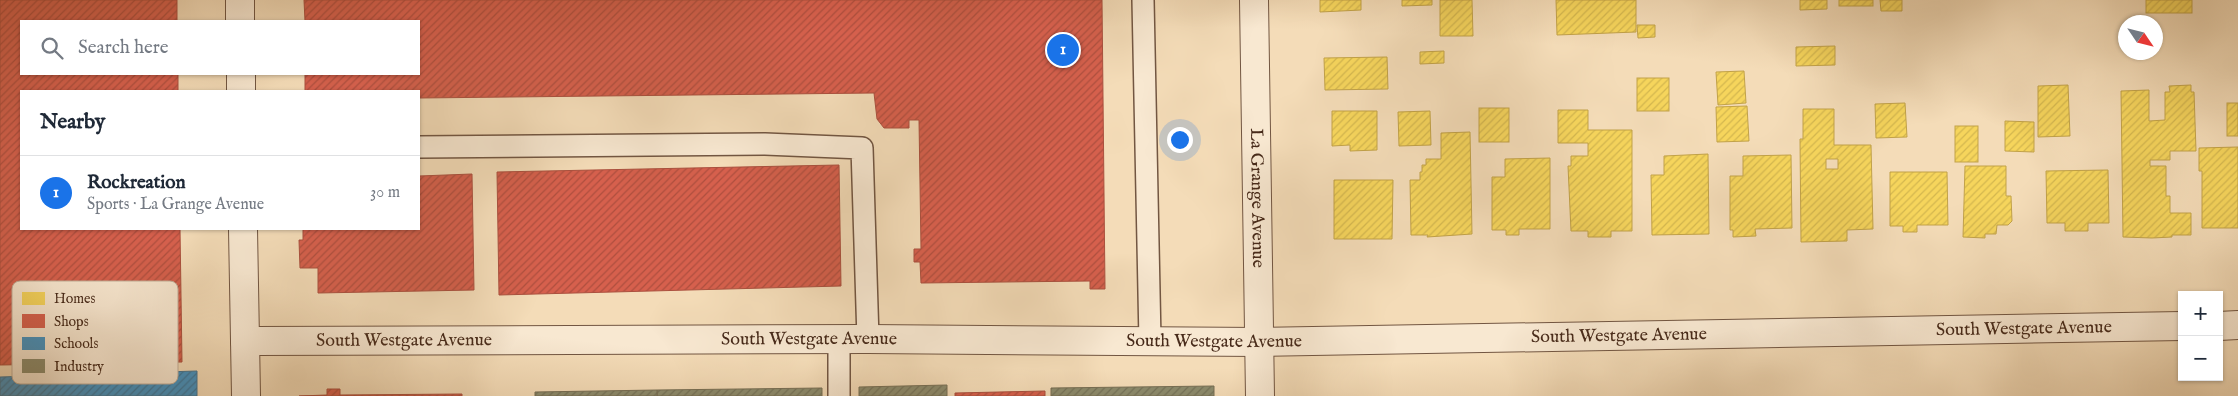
<!DOCTYPE html>
<html lang="en">
<head>
<meta charset="utf-8">
<style>
  :root { --surface:#fff; --page:#f6f6f7; --text:#1f2937; --muted:#747a83; --line:#e0e1e3; --accent:#1a73e8 }
  body { margin:0; font-family:"IM FELL English",serif; background:var(--page); color:var(--text) }
  .controls { position:absolute; right:15px; bottom:15px; display:grid; overflow:hidden; border-radius:0px; box-shadow:0 1px 4px #0004 }
  .controls button { width:45px; height:45px; display:grid; place-items:center; padding:0; border:0; border-bottom:1px solid var(--line); background:var(--surface); color:var(--text); font:25px sans-serif }
  .compass { position:absolute; left:2118px; top:15px; width:45px; height:45px; border-radius:50%; background:var(--surface); box-shadow:0 1px 4px #0004; rotate:125deg }
  .you { position:absolute; left:1179px; top:139px; width:18px; height:18px; margin:-12px; border:4px solid #fff; border-radius:50%; background:#1a73e8; box-shadow:0 0 0 8px #1a73e833 }
  .badge { display:grid; place-items:center; width:32px; height:32px; border-radius:50%; background:var(--accent); color:#fff; font-size:16px; font-weight:700 }
  .pin { position:absolute; translate:-50% -50%; border:2px solid #fff; box-shadow:0 1px 5px #0006 }
  .list { margin:0; padding:0; list-style:none }
  h2 { display:flex; justify-content:space-between; align-items:center; height:65px; margin:0; padding:0 20px; font-size:21px }
  h2 small { font-size:16px; font-weight:400; color:var(--muted) }
  .list li { display:grid; grid-template-columns:32px 1fr auto; gap:15px; align-items:center; box-sizing:border-box; height:75px; padding:0 20px; border-top:1px solid var(--line) }
  .list b { display:block; font-size:19px; white-space:nowrap }
  .list p { margin:0; font-size:16px; white-space:nowrap; color:var(--muted) }
  .list em { font-size:16px; font-style:normal; color:var(--muted) }
  .icon { flex:none; width:28px; height:28px; fill:none; stroke:currentColor; stroke-width:2; stroke-linecap:round; stroke-linejoin:round }
  .map { position:relative; flex:none; width:2238px; height:396px; overflow:hidden }
  .search { position:absolute; background:var(--surface); box-shadow:0 1px 4px #0004; left:20px; top:20px; width:400px; height:55px; display:flex; align-items:center; gap:12px; box-sizing:border-box; padding:0 18px; border-radius:0px; color:var(--muted); font-size:19px }
  .panel { position:absolute; background:var(--surface); box-shadow:0 1px 4px #0004; left:20px; top:90px; width:400px; height:140px; border-radius:0px }
  .map>svg:first-child { display:block }
</style>
</head>
<body>
<div class="map">
<svg width="2238" height="396" viewBox="0 0 2238 396">
  <defs>
    <pattern id="homes-hatch" width="6" height="6" patternUnits="userSpaceOnUse" patternTransform="scale(1.25)"><rect width="6" height="6" fill="#f6d55c"/><path d="M-1 1l2-2M0 6l6-6M5 7l2-2" fill="none" stroke="#d4b74f"/></pattern>
    <pattern id="shops-hatch" width="6" height="6" patternUnits="userSpaceOnUse" patternTransform="scale(1.25)"><rect width="6" height="6" fill="#d6604d"/><path d="M-1 1l2-2M0 6l6-6M5 7l2-2" fill="none" stroke="#af4f3f"/></pattern>
    <pattern id="schools-hatch" width="6" height="6" patternUnits="userSpaceOnUse" patternTransform="scale(1.25)"><rect width="6" height="6" fill="#4393c3"/><path d="M-1 1l2-2M0 6l6-6M5 7l2-2" fill="none" stroke="#3a789e"/></pattern>
    <pattern id="industry-hatch" width="6" height="6" patternUnits="userSpaceOnUse" patternTransform="scale(1.25)"><rect width="6" height="6" fill="#8c8c6e"/><path d="M-1 1l2-2M0 6l6-6M5 7l2-2" fill="none" stroke="#74735a"/></pattern>
  </defs>
  <rect width="100%" height="100%" fill="#f4dcb8"/>
  <filter id="stains"><feTurbulence type="fractalNoise" baseFrequency=".004" numOctaves="4"/><feColorMatrix values="0 0 0 0 .2 0 0 0 0 .09 0 0 0 0 .02 0 0 0 .5 -.17"/></filter>
  <radialGradient id="worn" r=".72"><stop offset=".6" stop-color="#630" stop-opacity="0"/><stop offset="1" stop-color="#630" stop-opacity=".3"/></radialGradient>
  <g fill="url(#homes-hatch)" stroke="#c2a248" fill-rule="evenodd">
    <polygon points="1320,0 1361,0 1361,10 1320,12"/>
    <polygon points="1402,0 1432,0 1432,5 1402,6"/>
    <polygon points="1440,0 1472,0 1473,36 1440,36"/>
    <polygon points="1556,0 1636,0 1636,32 1557,35"/>
    <polygon points="1800,0 1827,0 1827,9 1800,10"/>
    <rect x="1839" y="0" width="34" height="6"/>
    <polygon points="1880,0 1902,0 1902,11 1881,11"/>
    <rect x="2146" y="0" width="46" height="13"/>
    <polygon points="1637,25 1655,25 1655,37 1638,38"/>
    <polygon points="1835,46 1835,65 1796,66 1796,47"/>
    <polygon points="1444,51 1444,63 1420,64 1420,52"/>
    <polygon points="1387,57 1388,89 1325,90 1324,58"/>
    <polygon points="1744,71 1746,103 1718,105 1716,72"/>
    <rect x="1637" y="78" width="32" height="33"/>
    <polygon points="2068,85 2070,136 2038,137 2038,86"/>
    <polygon points="2191,85 2191,92 2194,92 2196,151 2170,151 2170,160 2150,160 2150,166 2166,166 2166,196 2170,196 2170,213 2191,213 2191,235 2172,235 2172,237 2152,238 2123,237 2121,91 2149,90 2149,121 2165,120 2165,92 2170,92 2169,86"/>
    <polygon points="1905,103 1907,137 1876,138 1875,104"/>
    <rect x="2227" y="103" width="11" height="33"/>
    <polygon points="1747,106 1749,141 1717,142 1716,107"/>
    <rect x="1479" y="108" width="30" height="34"/>
    <path d="M1803 109H1834V145H1871L1873 229 1847 230V241L1801 242 1800 139H1803ZM1826 159H1838V169H1826Z"/>
    <polygon points="1558,110 1588,110 1588,130 1632,130 1632,231 1611,231 1611,237 1588,237 1588,231 1571,231 1568,166 1571,166 1571,156 1588,156 1588,143 1558,143"/>
    <polygon points="1332,111 1377,111 1377,150 1350,151 1350,145 1332,146"/>
    <polygon points="1430,111 1431,145 1399,146 1398,112"/>
    <polygon points="2005,121 2034,122 2034,152 2005,151"/>
    <rect x="1955" y="126" width="23" height="36"/>
    <polygon points="1470,132 1472,234 1427,237 1428,235 1411,235 1410,180 1420,180 1420,172 1422,172 1422,165 1426,165 1426,159 1441,159 1441,133"/>
    <polygon points="2238,147 2238,228 2202,228 2202,171 2199,171 2199,148"/>
    <polygon points="1708,154 1709,234 1652,235 1651,175 1664,175 1664,156"/>
    <polygon points="1791,155 1792,228 1755,229 1756,236 1733,237 1733,230 1730,230 1730,176 1743,176 1743,156"/>
    <polygon points="1550,158 1550,229 1519,229 1519,235 1506,235 1506,230 1492,230 1492,177 1505,177 1505,159"/>
    <polygon points="1965,166 2006,166 2006,196 2011,196 2012,221 2008,225 1997,225 1996,234 1985,234 1985,238 1963,237"/>
    <polygon points="2108,170 2109,223 2088,223 2088,231 2065,231 2065,223 2047,223 2046,171"/>
    <polygon points="1890,172 1947,172 1948,225 1917,225 1917,232 1903,232 1903,226 1890,226"/>
    <polygon points="1334,180 1393,180 1392,239 1334,239"/>
  </g>
  <g fill="url(#shops-hatch)" stroke="#ab503e">
    <polygon points="0,0 177,0 177,21 21,21 21,74 178,74 178,91 21,91 21,229 180,229 182,362 0,365"/>
    <polygon points="304,0 1102,0 1105,289 1090,289 1090,281 921,283 920,262 914,262 914,249 921,249 919,120 909,120 909,128 884,128 877,119 874,93 419,98 419,91 305,91 305,74 419,74 419,21 305,21"/>
    <polygon points="839,165 841,286 499,295 497,172"/>
    <polygon points="472,174 474,290 318,293 318,268 300,268 299,240 303,240 303,229 419,229 419,176"/>
    <polygon points="327,389 340,389 340,395 462,394 462,396 299,396 327,395"/>
    <polygon points="1045,391 1045,396 955,396 955,393"/>
  </g>
  <polygon fill="url(#schools-hatch)" stroke="#447490" points="197,371 197,396 0,396 0,377"/>
  <g fill="url(#industry-hatch)" stroke="#776f55">
    <polygon points="947,385 947,396 859,396 859,387"/>
    <polygon points="1214,386 1214,396 1051,396 1051,388"/>
    <polygon points="822,388 822,396 657,396 657,390"/>
    <polygon points="657,390 657,396 535,396 535,392"/>
  </g>
  <g fill="none" stroke-linecap="round" stroke-linejoin="round">
    <defs>
      <g id="lane">
        <polyline points="1143,0 1150,341"/>
        <polyline points="419,147 765,144 862,148 868,339"/>
        <polyline points="839,396 839,339"/>
      </g>
      <g id="street">
        <polyline points="240,0 240,21"/>
        <path id="s1" d="M1254 0 1260 396"/>
        <polyline points="241,74 241,91"/>
        <polyline points="243,229 246,396"/>
        <polyline points="2219,326 2238,325"/>
        <path id="s2" d="M245 341 868 339 1259 342 2182 326"/>
      </g>
    </defs>
    <use href="#lane" stroke="#725642" stroke-width="24"/>
    <use href="#street" stroke="#725642" stroke-width="30"/>
    <use href="#lane" stroke="#f8e8d1" stroke-width="21"/>
    <use href="#street" stroke="#f8e8d1" stroke-width="28"/>
  </g>
  <g text-anchor="middle" dominant-baseline="central" stroke-width="5" stroke-linejoin="round" paint-order="stroke">
    <g font-size="18" fill="#472a1a" stroke="#f8e8d1">
      <text stroke="none"><textPath href="#s1" startOffset="198">La Grange Avenue</textPath></text>
      <text stroke="none"><textPath href="#s2" startOffset="1779">South Westgate Avenue</textPath></text>
      <text stroke="none"><textPath href="#s2" startOffset="1374">South Westgate Avenue</textPath></text>
      <text stroke="none"><textPath href="#s2" startOffset="564">South Westgate Avenue</textPath></text>
      <text stroke="none"><textPath href="#s2" startOffset="159">South Westgate Avenue</textPath></text>
      <text stroke="none"><textPath href="#s2" startOffset="969">South Westgate Avenue</textPath></text>
    </g>
  </g>
  <rect x="12" y="281" width="166" height="103" rx="8" fill="#f8e8d1" stroke="#c3af9a" stroke-width="1"/>
  <rect x="22" y="292" width="23" height="13" fill="#f6d55c"/>
  <rect x="22" y="314" width="23" height="14" fill="#d6604d"/>
  <rect x="22" y="337" width="23" height="13" fill="#4393c3"/>
  <rect x="22" y="359" width="23" height="14" fill="#8c8c6e"/>
  <g font-size="14" fill="#472a1a">
    <text x="54" y="303">Homes</text>
    <text x="54" y="326">Shops</text>
    <text x="54" y="348">Schools</text>
    <text x="54" y="371">Industry</text>
  </g>
  <rect width="100%" height="100%" filter="url(#stains)"/>
  <rect width="100%" height="100%" fill="url(#worn)"/>
</svg>
<div class="controls">
<button>+</button>
<button>−</button>
</div>
<svg class="compass" viewBox="-18 -18 36 36"><path d="M0-13l5 13h-10z" fill="#e53935"/><path d="M0 13l5-13h-10z" fill="#747a83"/></svg>
<div class="you"></div>
<div class="pin badge" style="left:1063px;top:50px">1</div>
<div class="search"><svg class="icon" aria-label="search" viewBox="0 0 24 24"><circle cx="10" cy="10" r="6"/><path d="M15 15l6 6"/></svg>Search here</div>
<section class="panel">
<h2>Nearby<small></small></h2>
<ul class="list">
<li><span class="badge">1</span><div><b>Rockreation</b><p>Sports · La Grange Avenue</p></div><em>30 m</em></li>
</ul>
</section>
</div>
</body>
</html>
